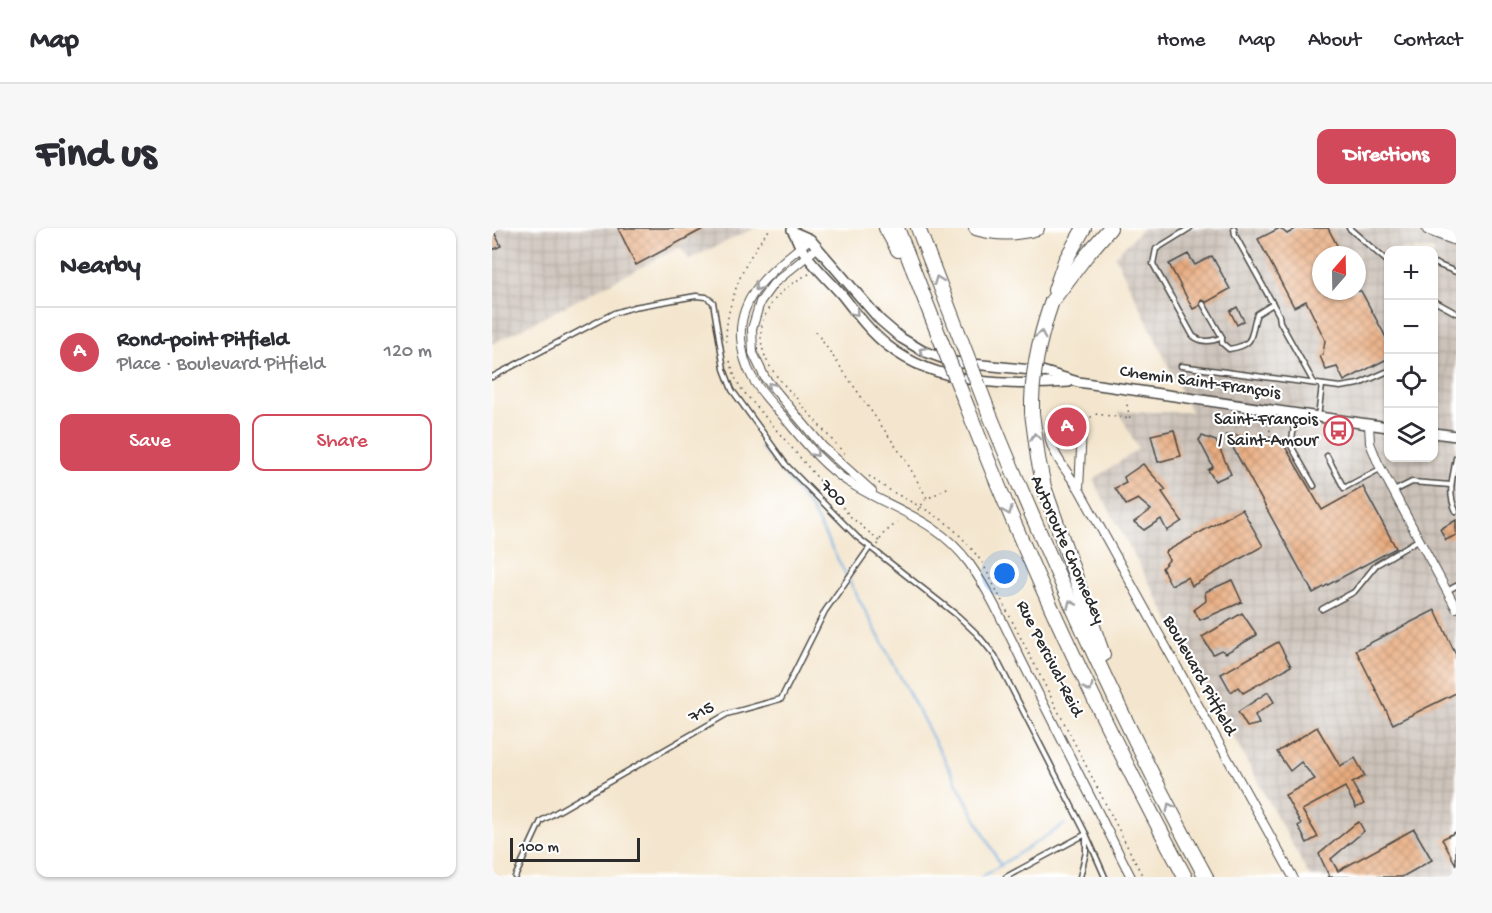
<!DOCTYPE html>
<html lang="en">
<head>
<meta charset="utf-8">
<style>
  :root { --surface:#fff; --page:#f7f7f7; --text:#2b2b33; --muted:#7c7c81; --line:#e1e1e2; --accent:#d1495b }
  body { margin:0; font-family:"Gochi Hand",sans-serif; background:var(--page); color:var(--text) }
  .controls { position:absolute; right:18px; top:18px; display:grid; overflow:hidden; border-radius:12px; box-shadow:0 2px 4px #0004 }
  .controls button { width:54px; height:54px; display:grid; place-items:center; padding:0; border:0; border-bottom:2px solid var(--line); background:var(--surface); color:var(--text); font:30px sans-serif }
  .compass { position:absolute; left:820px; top:18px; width:54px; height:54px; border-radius:50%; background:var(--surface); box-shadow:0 2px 4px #0004; rotate:20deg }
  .scale { position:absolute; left:18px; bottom:15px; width:130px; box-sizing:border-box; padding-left:6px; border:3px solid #2b2b2b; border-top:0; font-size:16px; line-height:21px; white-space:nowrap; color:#2b2b2b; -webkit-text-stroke:4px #fff; paint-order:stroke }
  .you { position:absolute; left:513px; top:346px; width:21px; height:21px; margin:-15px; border:4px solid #fff; border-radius:50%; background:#1a73e8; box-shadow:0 0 0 9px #1a73e833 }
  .badge { display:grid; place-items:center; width:39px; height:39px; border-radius:50%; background:var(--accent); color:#fff; font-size:20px; font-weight:700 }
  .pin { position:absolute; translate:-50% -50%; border:3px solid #fff; box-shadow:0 2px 6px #0006 }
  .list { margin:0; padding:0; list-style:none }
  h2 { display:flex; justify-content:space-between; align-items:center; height:78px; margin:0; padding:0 24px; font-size:26px }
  h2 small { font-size:20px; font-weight:400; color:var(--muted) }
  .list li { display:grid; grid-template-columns:39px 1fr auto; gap:18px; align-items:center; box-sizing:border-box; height:90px; padding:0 24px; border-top:2px solid var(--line) }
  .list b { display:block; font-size:22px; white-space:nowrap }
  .list p { margin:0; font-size:20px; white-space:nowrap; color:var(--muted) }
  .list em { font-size:20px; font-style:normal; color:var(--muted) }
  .actions { display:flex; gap:12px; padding:18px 24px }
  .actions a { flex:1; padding:14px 0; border:2px solid var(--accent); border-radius:12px; text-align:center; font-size:21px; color:var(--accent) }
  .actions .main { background:var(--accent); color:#fff }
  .icon { flex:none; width:33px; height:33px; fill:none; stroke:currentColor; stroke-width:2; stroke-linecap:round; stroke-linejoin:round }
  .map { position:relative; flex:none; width:964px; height:649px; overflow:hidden; border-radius:12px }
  header { display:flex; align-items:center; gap:36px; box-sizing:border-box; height:84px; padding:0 30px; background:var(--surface); border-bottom:2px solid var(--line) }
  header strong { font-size:28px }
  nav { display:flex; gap:33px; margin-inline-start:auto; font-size:21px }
  .intro { display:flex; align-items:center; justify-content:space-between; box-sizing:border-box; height:144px; padding:0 36px }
  h1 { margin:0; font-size:42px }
  .button { padding:15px 27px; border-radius:12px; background:var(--accent); color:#fff; font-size:21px; font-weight:700 }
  main { display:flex; gap:36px; padding:0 36px }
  aside { flex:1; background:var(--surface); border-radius:12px; box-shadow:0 2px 4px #0004 }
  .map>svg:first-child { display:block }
</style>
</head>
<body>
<header>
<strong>Map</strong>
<nav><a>Home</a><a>Map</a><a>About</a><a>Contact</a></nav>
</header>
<div class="intro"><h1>Find us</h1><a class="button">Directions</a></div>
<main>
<aside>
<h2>Nearby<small></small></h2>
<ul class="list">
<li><span class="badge">A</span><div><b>Rond-point Pitfield</b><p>Place · Boulevard Pitfield</p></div><em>120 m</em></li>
</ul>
<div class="actions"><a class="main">Save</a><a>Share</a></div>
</aside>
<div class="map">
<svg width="964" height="649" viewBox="0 0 964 649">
  <defs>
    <pattern id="industrial-grid" width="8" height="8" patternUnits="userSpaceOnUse" patternTransform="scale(1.5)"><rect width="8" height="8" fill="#ccc2b9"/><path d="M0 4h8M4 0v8" fill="none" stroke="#afa79f"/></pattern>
    <pattern id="grass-tufts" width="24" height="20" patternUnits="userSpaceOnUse" patternTransform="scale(1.5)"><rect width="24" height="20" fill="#89cd86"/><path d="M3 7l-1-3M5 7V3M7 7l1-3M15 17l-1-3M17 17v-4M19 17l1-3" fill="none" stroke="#76b074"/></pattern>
    <pattern id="building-cross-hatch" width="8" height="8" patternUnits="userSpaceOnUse" patternTransform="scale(1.5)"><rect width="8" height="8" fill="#e9ac7f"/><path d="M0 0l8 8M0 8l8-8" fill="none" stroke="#bd8c68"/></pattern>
  </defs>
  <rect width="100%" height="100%" fill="#fff"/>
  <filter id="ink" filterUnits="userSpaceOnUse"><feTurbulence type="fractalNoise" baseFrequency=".0167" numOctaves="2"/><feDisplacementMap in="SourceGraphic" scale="12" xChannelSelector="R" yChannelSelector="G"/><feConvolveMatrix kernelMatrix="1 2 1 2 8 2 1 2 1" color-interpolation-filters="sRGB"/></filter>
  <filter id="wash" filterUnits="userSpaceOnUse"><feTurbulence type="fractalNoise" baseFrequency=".008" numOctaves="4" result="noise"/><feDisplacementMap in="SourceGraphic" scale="24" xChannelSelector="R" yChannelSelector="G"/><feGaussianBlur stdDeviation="1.35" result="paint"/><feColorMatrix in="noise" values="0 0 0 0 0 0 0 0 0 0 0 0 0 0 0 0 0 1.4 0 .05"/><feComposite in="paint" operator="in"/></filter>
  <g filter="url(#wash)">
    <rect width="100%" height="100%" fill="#f4e6ce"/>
    <g fill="url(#industrial-grid)" fill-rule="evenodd">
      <polygon points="0,0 263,0 197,31 188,19 0,116"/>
      <path d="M651 0H911L964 21V649H818L601 252 646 221 627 184H699L623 28ZM896 22H942V230H896ZM829 27H865V63H829Z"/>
    </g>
    <circle fill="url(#grass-tufts)" stroke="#5a7c58" stroke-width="1.5" cx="574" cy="209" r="8"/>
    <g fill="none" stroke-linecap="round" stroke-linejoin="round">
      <g stroke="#6ba9dd" stroke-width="2">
        <polyline points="269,219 290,243 319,281 509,638"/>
        <polyline points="490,649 573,596"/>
      </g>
    </g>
    <g id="blocks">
      <g fill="url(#building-cross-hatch)">
        <polygon points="0,0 9,18 0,22"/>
        <polygon points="126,0 213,0 144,37"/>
        <polygon points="788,0 795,6 805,0 836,0 850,27 829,27 829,63 869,63 897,115 897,130 852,153 845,139 834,142 828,128 831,126 833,112 814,73 802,79 766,11"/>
        <polygon points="696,26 703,37 720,28 738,61 715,74 709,72 707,78 701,81 677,36"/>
        <polygon points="745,79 752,93 745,97 738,83"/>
        <polygon points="682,202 689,228 666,234 659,207"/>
        <polygon points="734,207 788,210 830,282 871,259 904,320 821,365"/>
        <polygon points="710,208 724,213 739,246 723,253 716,242 721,239 707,212"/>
        <polygon points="651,236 674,262 670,264 690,293 675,303 669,291 652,302 642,294 659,282 646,271 634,277 623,260 634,255 632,249"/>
        <polygon points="750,281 771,318 700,358 696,349 679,357 670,340 677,332 673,324"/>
        <polygon points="964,292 964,307 954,312 948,301"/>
        <polygon points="740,352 750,374 708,392 702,382 714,373 713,364"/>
        <polygon points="943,382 964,427 964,465 901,496 864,422"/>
        <polygon points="750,385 765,407 734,425 729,422 721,426 710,409"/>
        <polygon points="786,414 799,438 751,465 746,459 739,464 729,446"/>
        <polygon points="776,464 782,474 763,487 767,496 755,499 746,484"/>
        <polygon points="825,499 848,538 863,530 873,548 860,555 872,576 864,580 853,559 810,582 826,609 815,615 806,598 809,596 793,567 823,551 809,534 798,543 785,524"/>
        <polygon points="867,594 872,603 839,631 846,643 922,601 940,632 910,649 835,649 837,648 827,626 863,596"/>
        <polygon points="964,604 964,637 950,611"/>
      </g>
    </g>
  </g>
  <g filter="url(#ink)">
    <use href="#blocks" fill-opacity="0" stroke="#494743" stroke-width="1.5"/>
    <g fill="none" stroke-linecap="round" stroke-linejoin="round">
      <defs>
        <g id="service">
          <path d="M698 0 664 21 661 36 701 108C710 115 720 114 730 109"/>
          <polyline points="742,0 743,7 787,87 788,94 822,155"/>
          <polyline points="857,0 896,34"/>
          <polyline points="942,35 964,44"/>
          <polyline points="942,73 964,85"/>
          <path d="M711 76 730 109V115L737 121C766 117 757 105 765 86L781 76"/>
          <polyline points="689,138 848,159 867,156 894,144"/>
          <polyline points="0,149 122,85 142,79 204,68 214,69 221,74 232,141 240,162 295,238 365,309 466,388 485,406 503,428 594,606 613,649"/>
          <polyline points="804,186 799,218 822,258"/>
          <polyline points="826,189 830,157"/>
          <polyline points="835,228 852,260 888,241"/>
          <path d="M964 230C961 249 955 265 964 283"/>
          <polyline points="902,263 920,254 959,257"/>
          <polyline points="955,363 964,358"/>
          <polyline points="830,381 862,364 884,337 926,312"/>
          <polyline points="23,649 49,593 235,486 289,471 333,383 378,319"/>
          <polyline points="514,649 594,606 594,624 588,649"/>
        </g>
        <g id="minor">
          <path d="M318 11C287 37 246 64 249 110 250 124 253 137 260 149 268 164 280 176 291 188 311 212 331 238 358 255 401 282 445 291 477 335 502 370 519 413 539 451 572 517 606 583 639 649"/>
          <polyline points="326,19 281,56 268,74 260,101 261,125 273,150 331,219 380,263"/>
          <polyline points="877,196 878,215 886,235 964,380"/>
          <path d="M587 261 590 201C580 182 553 191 558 212 561 227 578 248 587 261L801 649"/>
        </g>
        <g id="tertiary">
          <path d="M300 2C304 7 305 13 308 18 318 35 337 52 350 67 364 85 378 104 396 118 445 157 517 158 577 154"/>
          <polyline points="302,4 318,11 388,92 409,110 431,123 461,134 550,143 586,154 896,199"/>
          <polyline points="942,205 964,208"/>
        </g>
        <g id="motorway">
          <polyline points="394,0 406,22"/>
          <polyline points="405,0 444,100"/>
          <polyline points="426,0 466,104"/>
          <path d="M484 0C504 6 524 6 545 0"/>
          <polyline points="937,0 964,10"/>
          <polyline points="563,62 573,33 592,0"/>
          <polyline points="560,73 594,28 618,0"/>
          <path d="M476 181C537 341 612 497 693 649"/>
          <path d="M497 185C562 343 632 499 714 649"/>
          <polyline points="540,185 546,230 552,259 611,427"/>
        </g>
      </defs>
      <use href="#service" stroke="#494743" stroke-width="7"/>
      <use href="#minor" stroke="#494743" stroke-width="10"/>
      <use href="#tertiary" stroke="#494743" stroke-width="12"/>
      <use href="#motorway" stroke="#494743" stroke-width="16"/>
      <g stroke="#494743" stroke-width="1.5" stroke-dasharray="1.5 4.5" stroke-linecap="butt">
        <path d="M317 46C282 62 256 95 276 135 283 148 295 160 305 171 321 190 337 209 354 227"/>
        <polyline points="324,104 414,233 435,270"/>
        <path d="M234 114C233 76 254 27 279 0"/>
        <polyline points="238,133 244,152 251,163 359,289 387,313"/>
        <polyline points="593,192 605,186 638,191 634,172"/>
        <polyline points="777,209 779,192"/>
        <path d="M377 248C398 265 424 275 446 289 464 301 479 319 491 336L651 649"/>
        <polyline points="426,282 433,272 457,259"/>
        <polyline points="386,317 390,307 408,292"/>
      </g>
      <use href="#service" stroke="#fff" stroke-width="4"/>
      <use href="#minor" stroke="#fff" stroke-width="8"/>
      <use href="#tertiary" stroke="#fff" stroke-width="9"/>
      <use href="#motorway" stroke="#fff" stroke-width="14"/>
      <defs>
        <g id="motorway-bridge">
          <polyline points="444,100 476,181"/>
          <polyline points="466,104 497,185"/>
          <path d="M540 185C539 146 547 110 560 73"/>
        </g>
      </defs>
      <use href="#motorway-bridge" stroke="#494743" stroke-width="16" stroke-linecap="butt"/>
      <use href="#motorway-bridge" stroke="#fff" stroke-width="14"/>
    </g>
    <defs><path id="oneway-chevron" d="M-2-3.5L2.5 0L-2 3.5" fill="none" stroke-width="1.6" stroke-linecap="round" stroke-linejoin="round" transform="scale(1.5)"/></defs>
    <g stroke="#a0a0a0">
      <use href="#oneway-chevron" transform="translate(446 52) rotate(-111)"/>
      <use href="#oneway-chevron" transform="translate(266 59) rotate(127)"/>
      <use href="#oneway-chevron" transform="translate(363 84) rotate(50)"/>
      <use href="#oneway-chevron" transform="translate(549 107) rotate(-76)"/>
      <use href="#oneway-chevron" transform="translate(431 123) rotate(-153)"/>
      <use href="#oneway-chevron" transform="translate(279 158) rotate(-129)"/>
      <use href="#oneway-chevron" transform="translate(543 209) rotate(-98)"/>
      <use href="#oneway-chevron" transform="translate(323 225) rotate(48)"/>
      <use href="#oneway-chevron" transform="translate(516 283) rotate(67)"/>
      <use href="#oneway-chevron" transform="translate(579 376) rotate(-114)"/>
      <use href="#oneway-chevron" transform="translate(597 460) rotate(64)"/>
      <use href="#oneway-chevron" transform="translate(678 579) rotate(-117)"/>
    </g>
  </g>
  <defs>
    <symbol id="bus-ring" viewBox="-11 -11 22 22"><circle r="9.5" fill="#fff" stroke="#d1495b" stroke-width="1.5"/><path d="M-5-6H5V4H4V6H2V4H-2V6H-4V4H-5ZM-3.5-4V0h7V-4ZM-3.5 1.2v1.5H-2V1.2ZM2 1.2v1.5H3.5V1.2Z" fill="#d1495b"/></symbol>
  </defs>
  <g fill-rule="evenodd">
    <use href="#bus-ring" x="830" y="186" width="33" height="33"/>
  </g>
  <g text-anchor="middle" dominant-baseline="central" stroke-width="4.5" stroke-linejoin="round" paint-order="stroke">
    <g font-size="18" fill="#2b2b2b" stroke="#fff">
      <text transform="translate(708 155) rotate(8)">Chemin Saint-François</text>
      <text transform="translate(341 266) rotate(45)">700</text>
      <text transform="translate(575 322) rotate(66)">Autoroute Chomedey</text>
      <text transform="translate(557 431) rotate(63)">Rue Percival-Reid</text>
      <text transform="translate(707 448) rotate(61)">Boulevard Pitfield</text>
      <text transform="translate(210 485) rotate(-30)">715</text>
    </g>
    <g font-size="18" fill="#2b2b2b" stroke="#fff" text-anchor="end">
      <text x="826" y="192">Saint-François<tspan x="826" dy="21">/ Saint-Amour</tspan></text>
    </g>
  </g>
</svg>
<div class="controls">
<button>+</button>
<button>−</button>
<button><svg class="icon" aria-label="locate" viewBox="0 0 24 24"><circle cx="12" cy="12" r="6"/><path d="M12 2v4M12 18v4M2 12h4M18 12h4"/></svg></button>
<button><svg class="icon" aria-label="layers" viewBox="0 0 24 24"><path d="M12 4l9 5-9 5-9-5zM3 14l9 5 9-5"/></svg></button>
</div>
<svg class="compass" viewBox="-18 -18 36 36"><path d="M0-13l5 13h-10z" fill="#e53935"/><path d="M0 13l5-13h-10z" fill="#7c7c81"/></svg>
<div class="scale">100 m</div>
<div class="you"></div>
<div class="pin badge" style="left:575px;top:199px">A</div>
</div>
</main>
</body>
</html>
